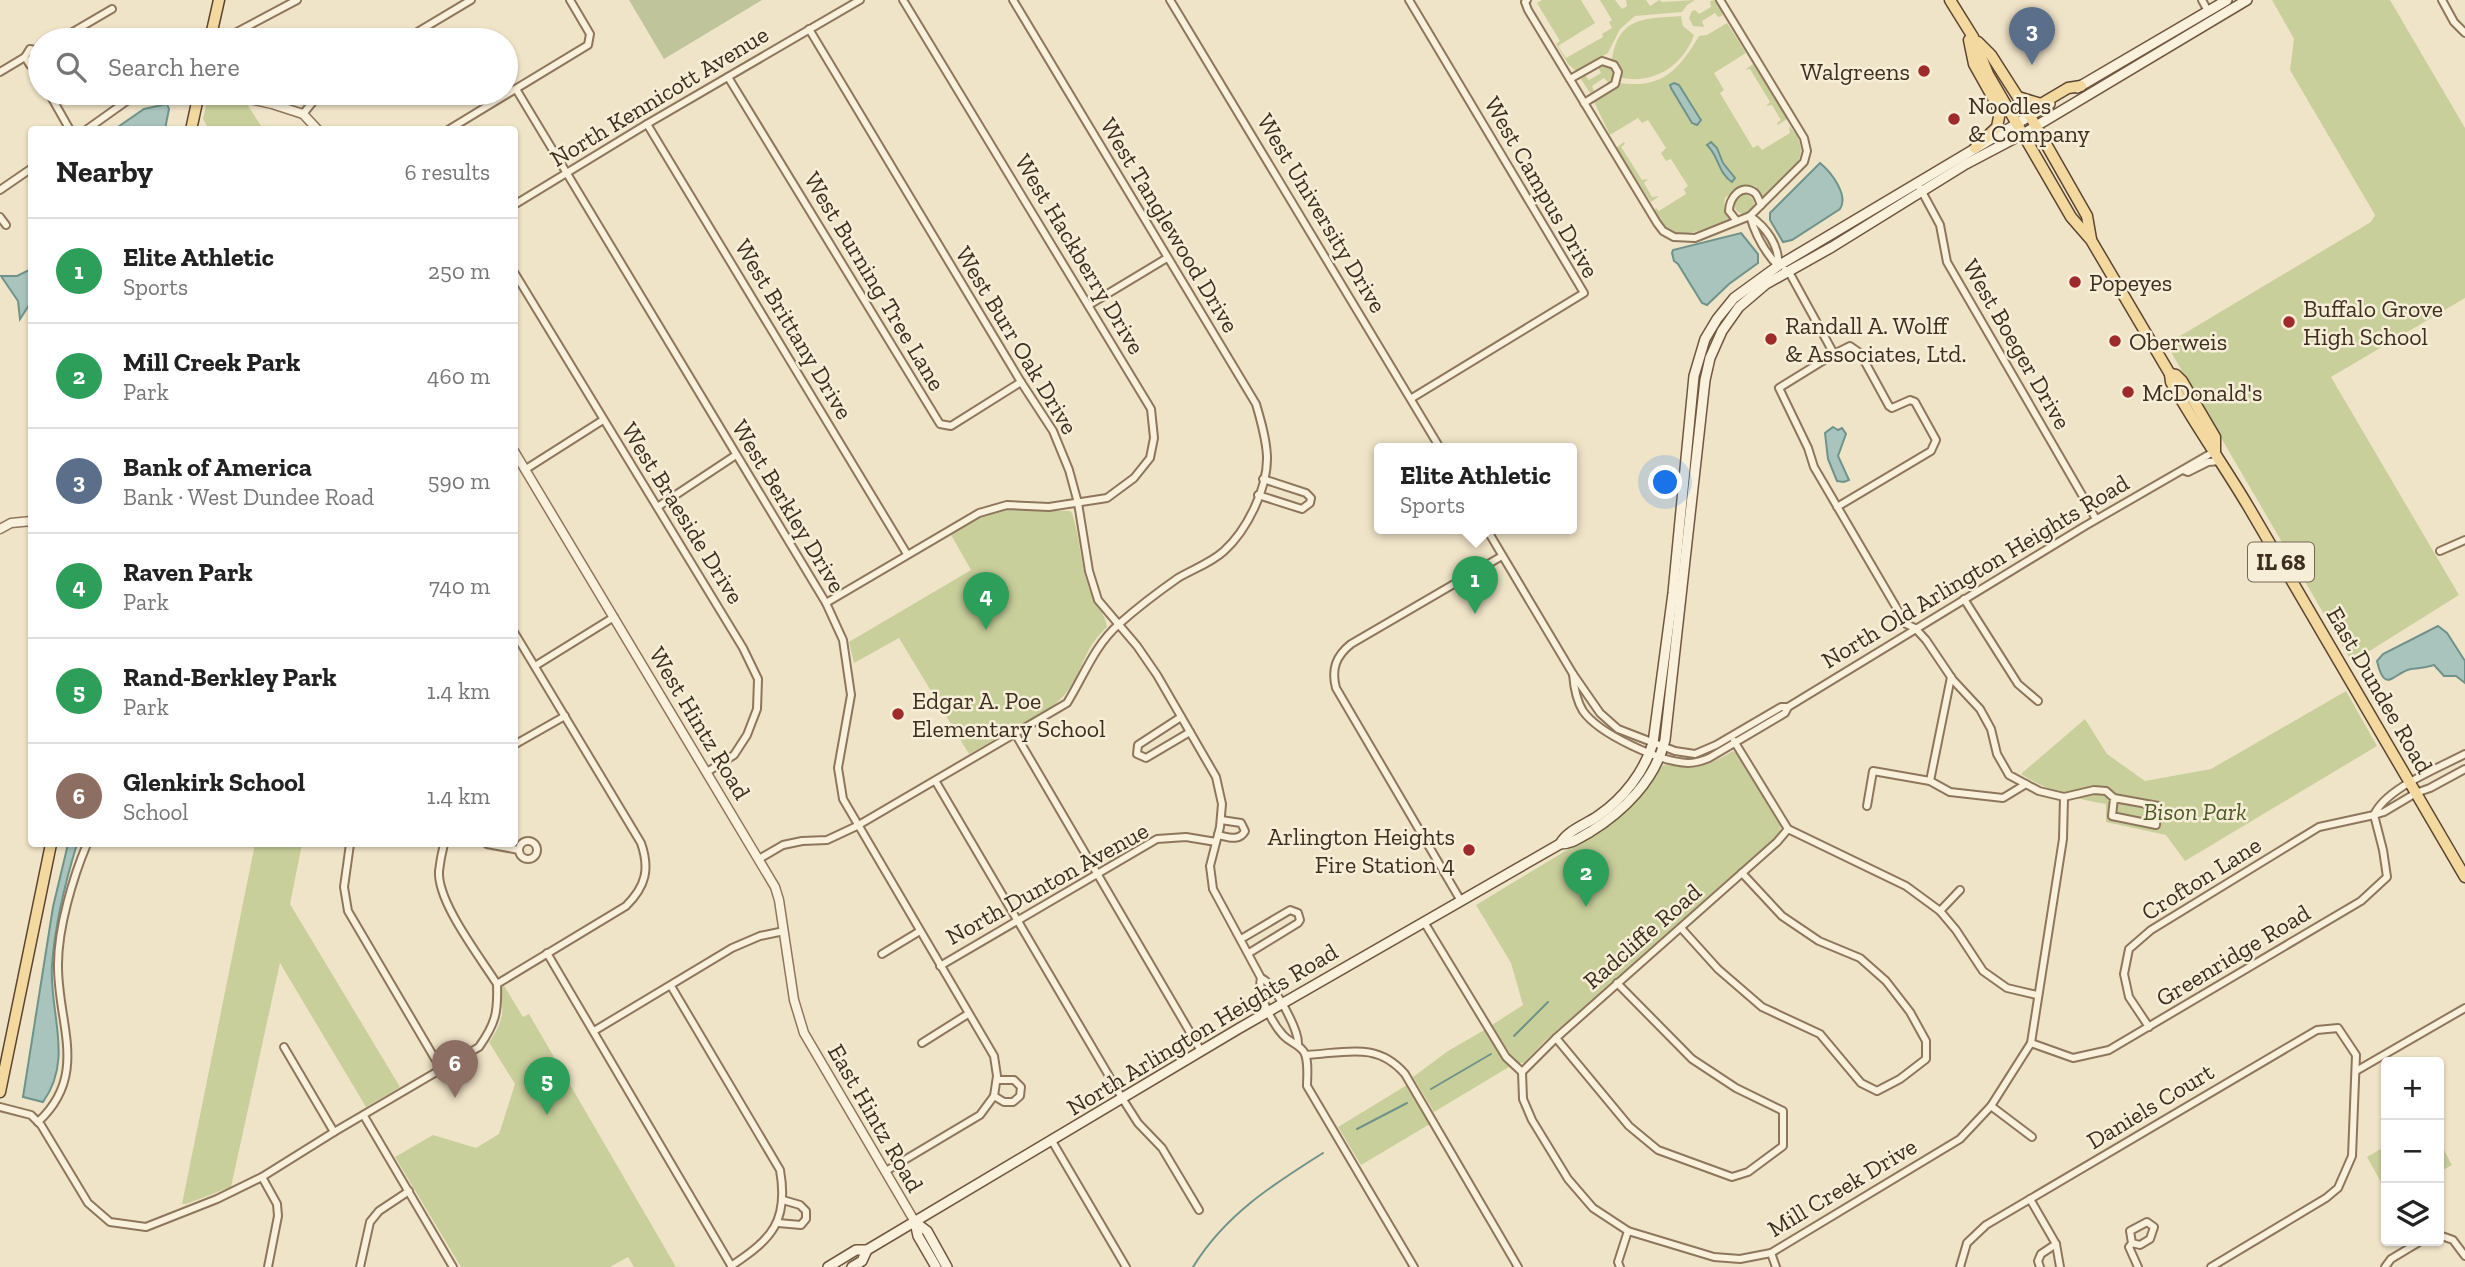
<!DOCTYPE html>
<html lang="en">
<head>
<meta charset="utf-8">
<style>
  :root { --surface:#fff; --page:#f6f6f6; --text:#222; --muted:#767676; --line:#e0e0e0; --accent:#ea580c }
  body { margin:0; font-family:"Zilla Slab",serif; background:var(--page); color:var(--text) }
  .controls { position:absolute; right:21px; bottom:21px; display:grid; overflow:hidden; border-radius:7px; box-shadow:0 2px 5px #0004 }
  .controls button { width:63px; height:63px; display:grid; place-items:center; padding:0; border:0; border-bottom:2px solid var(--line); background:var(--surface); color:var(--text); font:35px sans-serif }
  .you { position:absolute; left:1666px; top:483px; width:24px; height:24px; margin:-18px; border:5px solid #fff; border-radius:50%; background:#1a73e8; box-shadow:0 0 0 10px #1a73e833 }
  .badge { display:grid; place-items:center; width:46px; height:46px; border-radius:50%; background:var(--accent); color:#fff; font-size:23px; font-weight:700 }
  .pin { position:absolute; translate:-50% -58px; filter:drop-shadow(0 2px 4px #0008) }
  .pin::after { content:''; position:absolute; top:37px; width:24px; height:21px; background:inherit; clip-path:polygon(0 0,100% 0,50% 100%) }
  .popup { position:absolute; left:1374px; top:443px; width:203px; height:91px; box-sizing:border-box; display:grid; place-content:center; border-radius:7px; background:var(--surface); filter:drop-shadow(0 2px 5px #0005); font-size:23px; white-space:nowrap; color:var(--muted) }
  .popup b { font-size:26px; color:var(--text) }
  .popup::after { content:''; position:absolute; left:50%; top:100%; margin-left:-14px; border:14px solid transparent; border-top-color:var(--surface) }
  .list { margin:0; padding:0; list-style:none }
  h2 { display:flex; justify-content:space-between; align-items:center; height:91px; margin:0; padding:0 28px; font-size:30px }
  h2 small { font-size:23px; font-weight:400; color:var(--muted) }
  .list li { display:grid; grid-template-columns:46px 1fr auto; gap:21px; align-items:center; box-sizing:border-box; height:105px; padding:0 28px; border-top:2px solid var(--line) }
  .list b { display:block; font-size:26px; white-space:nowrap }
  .list p { margin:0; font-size:23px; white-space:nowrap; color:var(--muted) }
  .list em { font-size:23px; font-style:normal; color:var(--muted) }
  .icon { flex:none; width:38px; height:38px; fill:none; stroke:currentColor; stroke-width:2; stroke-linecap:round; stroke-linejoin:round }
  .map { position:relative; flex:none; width:2465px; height:1267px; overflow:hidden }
  .search { position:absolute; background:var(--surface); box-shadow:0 2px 5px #0004; left:28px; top:28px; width:490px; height:77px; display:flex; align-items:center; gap:18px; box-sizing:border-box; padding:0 24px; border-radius:38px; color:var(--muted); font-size:26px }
  .panel { position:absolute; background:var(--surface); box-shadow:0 2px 5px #0004; left:28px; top:126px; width:490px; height:721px; border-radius:7px }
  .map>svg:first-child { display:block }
</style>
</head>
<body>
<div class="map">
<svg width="2465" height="1267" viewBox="0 0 2465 1267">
  <rect width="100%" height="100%" fill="#f0e4c8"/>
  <g fill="#c9cf9b">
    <polygon points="1542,0 1581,0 1595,23 1558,46 1566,58 1603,37 1602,34 1612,28 1609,22 1612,20 1600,0 1615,0 1622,9 1627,6 1626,0 1646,0 1650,6 1659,0 1662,2 1695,0 1687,5 1682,12 1635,16 1620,29 1608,53 1576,71 1568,64 1556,44 1560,41 1537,3"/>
    <polygon points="1715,0 1723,12 1722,16 1718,17 1715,13 1702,21 1704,27 1693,26 1689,18 1692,11 1695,10 1699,14 1711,7 1710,1"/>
    <polygon points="2272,0 2390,0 2465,128 2465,298 2331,377 2459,595 2352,662 2168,347 2170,342 2371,222 2375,215 2290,70 2294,39"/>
    <path d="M1681 16 1683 26 1694 35C1683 66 1654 84 1622 78L1621 68 1612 59C1619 15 1647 19 1681 16Z"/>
    <path d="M1727 23 1746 53 1714 73 1724 90 1720 93 1753 148 1758 145 1762 150 1790 133 1789 126C1818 157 1788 174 1766 197L1761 198 1760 191 1755 186 1743 185 1725 198 1724 208 1731 217 1729 219C1712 225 1681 243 1666 228 1660 223 1657 216 1654 210L1656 208 1659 211 1686 194 1684 189 1688 186 1671 159 1666 161 1661 153 1666 148 1648 120 1642 123 1638 118 1610 135 1594 102 1620 83C1662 89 1679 70 1699 36L1707 35Z"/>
    <polygon points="1753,64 1787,119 1778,125 1777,123 1781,120 1772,105 1766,106 1770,102 1750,69 1745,70"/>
    <polygon points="1604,65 1612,68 1614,77 1609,83 1604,78 1592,86 1594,91 1590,93 1581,79 1585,75 1589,80 1601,73 1598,67"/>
    <polygon points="210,98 247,104 263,129 209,129 203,119 207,101"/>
    <polygon points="1624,142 1625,144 1621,147 1642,180 1648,179 1644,183 1652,197 1659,196 1651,202 1616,148"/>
    <circle cx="1744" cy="204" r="10"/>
    <path d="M1003 509 1070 511 1072 513C1080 537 1080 562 1088 586 1093 600 1105 613 1107 627 1078 653 1085 680 1053 706L969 754 899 638 854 663 849 642 971 570 950 533 978 517Z"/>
    <path d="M2346 691 2377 746 2185 861 2166 835 2106 822V804C2075 799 2047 791 2021 774L2085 719 2107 754 2145 781 2211 769Z"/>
    <path d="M1733 751 1737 754 1781 827 1778 835 1545 1041 1524 1063H1516L1492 1025 1523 1005 1511 963 1476 905 1615 821 1638 799 1663 765C1670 763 1672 766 1679 767 1699 770 1716 761 1733 751Z"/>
    <polygon points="255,844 302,844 290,904 400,1087 366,1107 280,963 231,1187 186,1204 182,1204"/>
    <path d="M503 984 523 1017 529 1014 676 1267H634L628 1257 610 1267H461L395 1157 433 1135 476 1148 499 1134 515 1084 489 1042C495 1034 500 1025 502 1014 503 1004 500 994 503 984Z"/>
    <polygon points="1486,1029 1509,1067 1434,1112 1413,1077 1448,1051"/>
    <polygon points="1407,1085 1430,1124 1361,1165 1338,1127"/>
    <polygon points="2439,1141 2452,1165 2439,1172"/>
    <polygon points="2386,1146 2386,1191 2367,1157"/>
  </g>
  <polygon fill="#bfc49a" points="629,0 762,0 664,59"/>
  <g fill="#a9c4bc" stroke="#6f938a" stroke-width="2">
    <polygon points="1674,83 1679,85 1699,117 1701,120 1697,125 1692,123 1671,88 1670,85"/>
    <polygon points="167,104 169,109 165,129 115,129 144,109"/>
    <path d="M1711 142 1717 148 1723 163 1735 178 1732 182C1718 173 1719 156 1707 145Z"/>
    <path d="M1820 163C1831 172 1849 195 1840 209L1792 240 1783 242 1770 220V213Z"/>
    <polygon points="1741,233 1758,254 1758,263 1729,284 1707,305 1702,303 1678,264 1674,261 1672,253 1673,250"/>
    <polygon points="31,269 31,302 20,319 18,301 1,276 17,276"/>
    <polygon points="1833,427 1838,430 1842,428 1846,434 1838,456 1849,480 1844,482 1837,481 1828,459 1825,433"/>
    <path d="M2438 626 2447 633 2465 661V683L2456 676H2444L2434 665C2425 668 2419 668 2411 669 2394 672 2385 696 2377 661L2383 654Z"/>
    <path d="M68 844H77C65 883 55 924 52 965 49 1013 74 1059 43 1102L23 1097 53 907Z"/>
  </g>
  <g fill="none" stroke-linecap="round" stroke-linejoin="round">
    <g stroke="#6f938a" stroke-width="2">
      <polyline points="1514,1036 1548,1002"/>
      <polyline points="1431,1089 1491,1054"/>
      <polyline points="1357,1129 1407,1103"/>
      <path d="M1193 1267C1225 1215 1272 1185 1323 1153"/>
    </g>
    <defs>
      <g id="minor">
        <polyline points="1170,0 1440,448"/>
        <polyline points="1409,0 1584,293 1412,398"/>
        <polyline points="1527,0 1525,2 1528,10 1657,223 1663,231 1674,237 1695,238 1750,216 1804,162 1807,151 1804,138 1720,0"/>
        <polyline points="2202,0 2208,11"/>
        <polyline points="2442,0 2454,22 2465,33"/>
        <path d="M809 29 1021 382 1053 431 1069 470 1078 503 1089 571 1098 600 1137 646 1157 675 1216 777 1222 804 1220 827 1210 866 1213 889 1261 978C1257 994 1272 1023 1283 1035 1290 1043 1298 1043 1304 1052 1309 1061 1307 1076 1307 1086L1414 1267"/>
        <polyline points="59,40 112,9"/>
        <polyline points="222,40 297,0"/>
        <polyline points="404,40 471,0"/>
        <polyline points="40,51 30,49 25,57 30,65 40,63"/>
        <polyline points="33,66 40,78"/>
        <polyline points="0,72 25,57"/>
        <polyline points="728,77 940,424 951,426 1021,382"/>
        <polyline points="1570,79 1602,61 1614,65 1618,72 1615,84 1584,103"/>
        <polyline points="516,89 826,603 843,640 851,695 838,768 843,799 994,1056 997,1076 994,1096 980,1115 886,1171"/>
        <polyline points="49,93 70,130"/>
        <polyline points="303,114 320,93"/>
        <polyline points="647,124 907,554"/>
        <polyline points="86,130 138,93"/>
        <polyline points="448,130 588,45 590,34 570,0"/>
        <polyline points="1920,188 1940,225 1947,262 2096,519"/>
        <polyline points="0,190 32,168"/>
        <polyline points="514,205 647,124 860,0"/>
        <path d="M1750 216C1766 227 1780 246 1778 266 1765 252 1755 234 1750 216Z"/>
        <polyline points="0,217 6,225"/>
        <path d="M1737 221 1729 211C1729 199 1741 182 1755 193 1758 196 1759 201 1761 205"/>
        <polyline points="1785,270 1789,272 1834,354"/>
        <polyline points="514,272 743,648 758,679 757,709 747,735 734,755 707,772"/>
        <polyline points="1089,305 1167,258"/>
        <polyline points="526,469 603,420"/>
        <polyline points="2183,470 2188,472 2208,462 2220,461"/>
        <polyline points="1258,495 1302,509 1310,503 1311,498 1306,493 1263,479"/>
        <polyline points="659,506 736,455"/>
        <polyline points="1837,507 1931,451 1936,440 1915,402 1910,400 1892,408 1889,406 1860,353 1850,346 1834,354 1779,388 1808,448 1814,467 1906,624 1915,628 1926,640 1953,680 1980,709 1991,729 1997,754 2009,775 2039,791 2064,797 2094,790 2106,791 2114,798 2158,806 2156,825 2112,816 2114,798"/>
        <polyline points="1486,528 1573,674 1600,713 1618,729 1675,751 1695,754 1716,745 1781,707 1788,707"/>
        <polyline points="2440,551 2465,540"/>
        <polyline points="1964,599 2018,684 2038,701"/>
        <polyline points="826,603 979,513 1007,505 1049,507 1107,498 1134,478 1150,458 1154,438 1151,409 903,0"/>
        <polyline points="535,666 614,617"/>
        <path d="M1573 674C1574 687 1576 700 1583 711 1599 734 1660 762 1688 763 1695 763 1702 761 1709 758L1785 713 1788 707 2085 526 2215 451"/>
        <polyline points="1181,717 1138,745 1137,754 1146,758 1190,732"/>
        <polyline points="1016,735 1201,1051"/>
        <polyline points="1734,741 1788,829 1906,886 1940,911 1956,930 1983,971 2007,988 2037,995"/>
        <polyline points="514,745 565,716"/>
        <path d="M2465 754C2439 768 2386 788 2374 815L2384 812 2416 793 2430 788 2465 769"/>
        <polyline points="1930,781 1951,677"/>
        <polyline points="936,782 1122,1098 1138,1123 1162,1148 1199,1210"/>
        <polyline points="1867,806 1873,771 1930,781 1950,792 2003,798 2026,784"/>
        <path d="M1218 835C1228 837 1239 842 1245 831L1241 823 1221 820"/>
        <circle cx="528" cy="850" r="9"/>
        <polyline points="350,844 344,887 348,911 441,1069"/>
        <path d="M444 844C442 852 440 862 439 871 437 902 480 957 497 984"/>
        <polyline points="487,844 519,850"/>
        <path d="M759 859 783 845 802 841 827 840 857 826 1067 703C1084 676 1094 646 1119 624 1137 608 1158 592 1178 578 1193 569 1211 563 1224 551 1247 530 1268 488 1267 456 1266 438 1261 421 1256 404L1013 0"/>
        <path d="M1461 901 1336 688C1331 669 1336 656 1351 644L1502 556"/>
        <polyline points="1940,911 1960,890"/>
        <polyline points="1424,922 1506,1057 1522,1072 1523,1099 1532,1120 1568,1179 1593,1208 1628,1231 1714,1257 1740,1259 1771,1253 1960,1139 1991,1106 2031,1043 2063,839 2064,797"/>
        <polyline points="1681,928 1718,969 1762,1007 1820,1034 1861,1083 1877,1091 1900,1079 1926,1059 1926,1041 1910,1012 1886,981 1860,958 1819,941 1782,916 1742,873"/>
        <polyline points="1241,939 1290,910 1298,913 1300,920 1298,923 1249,953"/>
        <polyline points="547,953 732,1267"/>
        <polyline points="882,954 920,931"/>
        <polyline points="940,966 1157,839 1186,837 1216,842"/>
        <path d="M1261 978C1274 983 1298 1029 1298 1043"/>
        <path d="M671 986 780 1170C789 1221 772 1239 731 1266"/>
        <polyline points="594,1031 732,948 760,936 784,931"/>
        <polyline points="1556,1038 1629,1126 1658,1150 1732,1177 1748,1172 1783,1146 1783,1111 1736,1088 1692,1059 1617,983"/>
        <polyline points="922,1043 968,1014"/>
        <polyline points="2031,1043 2073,1058 2109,1050 2361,901 2387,877 2383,850 2374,815 2319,827 2151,930 2129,949 2124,974 2129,997 2149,1027"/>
        <polyline points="284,1047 334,1132"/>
        <path d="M1306 1055C1345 1053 1377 1041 1405 1074L1518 1267"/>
        <polyline points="2356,1071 2465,1008"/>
        <polyline points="1522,1072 1556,1038 1777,842 1788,829"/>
        <polyline points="994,1096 1004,1102 1013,1102 1020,1096 1021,1087 1014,1080 997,1080"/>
        <polyline points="1991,1106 2032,1137"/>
        <path d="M0 1107 31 1115 41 1125 88 1203 110 1222 146 1227 217 1199 262 1177 334 1132 479 1047C496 1023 498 1012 497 984L626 906C646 886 650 869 641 843L514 632"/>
        <polyline points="364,1116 453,1267"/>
        <path d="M38 1122C90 1074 57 1023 58 964 58 928 73 877 87 844"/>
        <polyline points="1052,1141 1126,1267"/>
        <polyline points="262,1177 277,1204 278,1216 268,1267"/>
        <polyline points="2030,1199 2056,1244 2060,1267"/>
        <polyline points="778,1223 801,1225 806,1219 806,1211 800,1205 783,1200"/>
        <polyline points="2439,1235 2453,1240 2465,1256"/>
        <polyline points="2132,1243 2140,1245 2150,1239 2154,1227 2147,1222 2130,1231 2132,1243 2129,1247 2138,1267"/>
        <polyline points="1771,1253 1776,1267"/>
        <polyline points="360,1267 370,1222 379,1211 409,1191"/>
        <polyline points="1620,1267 1618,1262 1628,1231"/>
        <polyline points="1960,1267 1967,1243 1986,1225 2317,1030 2338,1028 2356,1055 2352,1156 2338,1188 2326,1198 2211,1267"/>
        <polyline points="2040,1267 2038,1261 2041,1254 2056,1244"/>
        <polyline points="2385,1267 2391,1259 2421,1241"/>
      </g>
      <g id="tertiary">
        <polyline points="223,93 272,104 303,114 318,130"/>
        <polyline points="514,451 775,887 779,900 794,1000 804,1033 915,1222"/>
        <polyline points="0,529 11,523 32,521"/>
      </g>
      <g id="secondary">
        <polyline points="2077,88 2227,0"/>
        <path d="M1560 844C1568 830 1585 825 1598 816 1624 798 1644 772 1653 743L1673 593 1694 376 1705 339 1717 319 1734 298 1778 266 2050 104"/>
        <polyline points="915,1222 927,1231 947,1267"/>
        <polyline points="915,1222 918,1236 936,1267"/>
        <path d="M828 1267 856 1250H867L1238 1029 1560 844C1572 844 1579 838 1590 832 1624 811 1655 780 1665 740L1705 380 1710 358 1722 331 1739 307 1766 284 1832 247 1966 164 2023 134 2247 0"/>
        <polyline points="852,1267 862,1261 867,1250"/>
      </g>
      <g id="primary">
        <path d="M1950 0 1973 37 1988 74 2071 217 2091 240 2170 374 2171 382C2195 425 2223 464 2248 506L2465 877"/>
        <polyline points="210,40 219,0"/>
        <polyline points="1969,40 1974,64 1997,105 1999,117 1997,127 1975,148"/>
        <polyline points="1978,42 1991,55 2030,116 2087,216 2091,239"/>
        <polyline points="2018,97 2041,104 2068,88 2081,86"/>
        <polyline points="191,130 199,93"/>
        <polyline points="2170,374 2176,375 2182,381 2215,437 2215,451"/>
        <polyline points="0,1092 51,844"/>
      </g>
    </defs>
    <use href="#minor" stroke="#8d765c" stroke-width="10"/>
    <use href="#tertiary" stroke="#8d765c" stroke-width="11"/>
    <use href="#secondary" stroke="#6f573f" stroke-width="12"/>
    <use href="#primary" stroke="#5b4430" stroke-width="13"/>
    <use href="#minor" stroke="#faf1dc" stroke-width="6"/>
    <use href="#tertiary" stroke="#faf1dc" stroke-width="8"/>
    <use href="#secondary" stroke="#faf1dc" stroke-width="9"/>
    <use href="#primary" stroke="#f3d9a0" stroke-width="10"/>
  </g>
  <g fill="#9e2a2b" stroke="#f7eed8" stroke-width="2.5">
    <circle cx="1924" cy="71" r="7"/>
    <circle cx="1954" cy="119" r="7"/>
    <circle cx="2075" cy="282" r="7"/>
    <circle cx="2289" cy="322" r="7"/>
    <circle cx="1771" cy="339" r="7"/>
    <circle cx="2115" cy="341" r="7"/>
    <circle cx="2128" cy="392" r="7"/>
    <circle cx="898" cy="714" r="7"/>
    <circle cx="1469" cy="850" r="7"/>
  </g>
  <g text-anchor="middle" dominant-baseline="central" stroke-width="5" stroke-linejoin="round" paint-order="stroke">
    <rect fill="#f7eed8" stroke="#756857" stroke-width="2" x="2248" y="542.5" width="66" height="39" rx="5"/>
    <g font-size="23" font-weight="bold" fill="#3d2e20">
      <text x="2281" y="562">IL 68</text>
    </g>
    <g font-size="24" fill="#3d2e20" stroke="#f7eed8" text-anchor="start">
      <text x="1910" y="71" text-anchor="end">Walgreens</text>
      <text x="1968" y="105">Noodles<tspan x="1968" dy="28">&amp; Company</tspan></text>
      <text x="2089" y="282">Popeyes</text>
      <text x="2303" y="308">Buffalo Grove<tspan x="2303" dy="28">High School</tspan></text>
      <text x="1785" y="325">Randall A. Wolff<tspan x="1785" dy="28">&amp; Associates, Ltd.</tspan></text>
      <text x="2129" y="341">Oberweis</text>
      <text x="2142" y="392">McDonald's</text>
      <text x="912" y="700">Edgar A. Poe<tspan x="912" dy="28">Elementary School</tspan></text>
      <text x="1455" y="836" text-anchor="end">Arlington Heights<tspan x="1455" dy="28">Fire Station 4</tspan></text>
    </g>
    <g font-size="24" fill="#3d2e20" stroke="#f7eed8">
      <text transform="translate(659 96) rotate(-31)">North Kennicott Avenue</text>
      <text transform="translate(1542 187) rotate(60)">West Campus Drive</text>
      <text transform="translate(1322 213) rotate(59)">West University Drive</text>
      <text transform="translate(1170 225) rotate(59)">West Tanglewood Drive</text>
      <text transform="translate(1080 254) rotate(59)">West Hackberry Drive</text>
      <text transform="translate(875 281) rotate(59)">West Burning Tree Lane</text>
      <text transform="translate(794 329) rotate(59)">West Brittany Drive</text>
      <text transform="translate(1017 340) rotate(59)">West Burr Oak Drive</text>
      <text transform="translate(2017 344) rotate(60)">West Boeger Drive</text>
      <text transform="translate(789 506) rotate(59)">West Berkley Drive</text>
      <text transform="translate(683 513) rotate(58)">West Braeside Drive</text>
      <text transform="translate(1975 571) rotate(-31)">North Old Arlington Heights Road</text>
      <text transform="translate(2380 690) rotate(60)">East Dundee Road</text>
      <text transform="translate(700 723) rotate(59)">West Hintz Road</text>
      <text transform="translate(2201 878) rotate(-32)">Crofton Lane</text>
      <text transform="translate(1047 883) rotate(-29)">North Dunton Avenue</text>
      <text transform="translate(1642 936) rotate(-41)">Radcliffe Road</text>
      <text transform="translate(2233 955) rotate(-31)">Greenridge Road</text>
      <text transform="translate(1202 1029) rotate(-31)">North Arlington Heights Road</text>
      <text transform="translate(2150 1106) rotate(-31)">Daniels Court</text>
      <text transform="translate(876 1118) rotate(60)">East Hintz Road</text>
      <text transform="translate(1842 1187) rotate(-31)">Mill Creek Drive</text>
    </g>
    <g font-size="24" font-style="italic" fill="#4d5a26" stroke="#f7eed8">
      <text x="2195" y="811">Bison Park</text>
    </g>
  </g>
</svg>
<div class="controls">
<button>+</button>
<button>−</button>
<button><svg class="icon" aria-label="layers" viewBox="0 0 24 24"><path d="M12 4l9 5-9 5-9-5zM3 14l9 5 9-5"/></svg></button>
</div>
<div class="you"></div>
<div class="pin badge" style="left:1475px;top:614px;background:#2e9e5b">1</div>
<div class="popup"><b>Elite Athletic</b>Sports</div>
<div class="pin badge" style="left:1586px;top:907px;background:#2e9e5b">2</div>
<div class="pin badge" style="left:2032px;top:65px;background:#5c6f8a">3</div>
<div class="pin badge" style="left:986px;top:630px;background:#2e9e5b">4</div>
<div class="pin badge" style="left:547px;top:1115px;background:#2e9e5b">5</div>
<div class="pin badge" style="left:455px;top:1098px;background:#8d6e63">6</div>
<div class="search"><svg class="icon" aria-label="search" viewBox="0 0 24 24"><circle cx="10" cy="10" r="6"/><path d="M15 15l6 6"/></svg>Search here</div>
<section class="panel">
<h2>Nearby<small>6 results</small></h2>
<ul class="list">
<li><span class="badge" style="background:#2e9e5b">1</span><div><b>Elite Athletic</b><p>Sports</p></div><em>250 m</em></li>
<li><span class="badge" style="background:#2e9e5b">2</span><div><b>Mill Creek Park</b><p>Park</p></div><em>460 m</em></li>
<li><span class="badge" style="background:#5c6f8a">3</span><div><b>Bank of America</b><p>Bank · West Dundee Road</p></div><em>590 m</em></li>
<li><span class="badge" style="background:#2e9e5b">4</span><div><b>Raven Park</b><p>Park</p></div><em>740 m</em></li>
<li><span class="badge" style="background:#2e9e5b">5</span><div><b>Rand-Berkley Park</b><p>Park</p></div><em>1.4 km</em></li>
<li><span class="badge" style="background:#8d6e63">6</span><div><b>Glenkirk School</b><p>School</p></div><em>1.4 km</em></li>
</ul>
</section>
</div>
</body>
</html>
